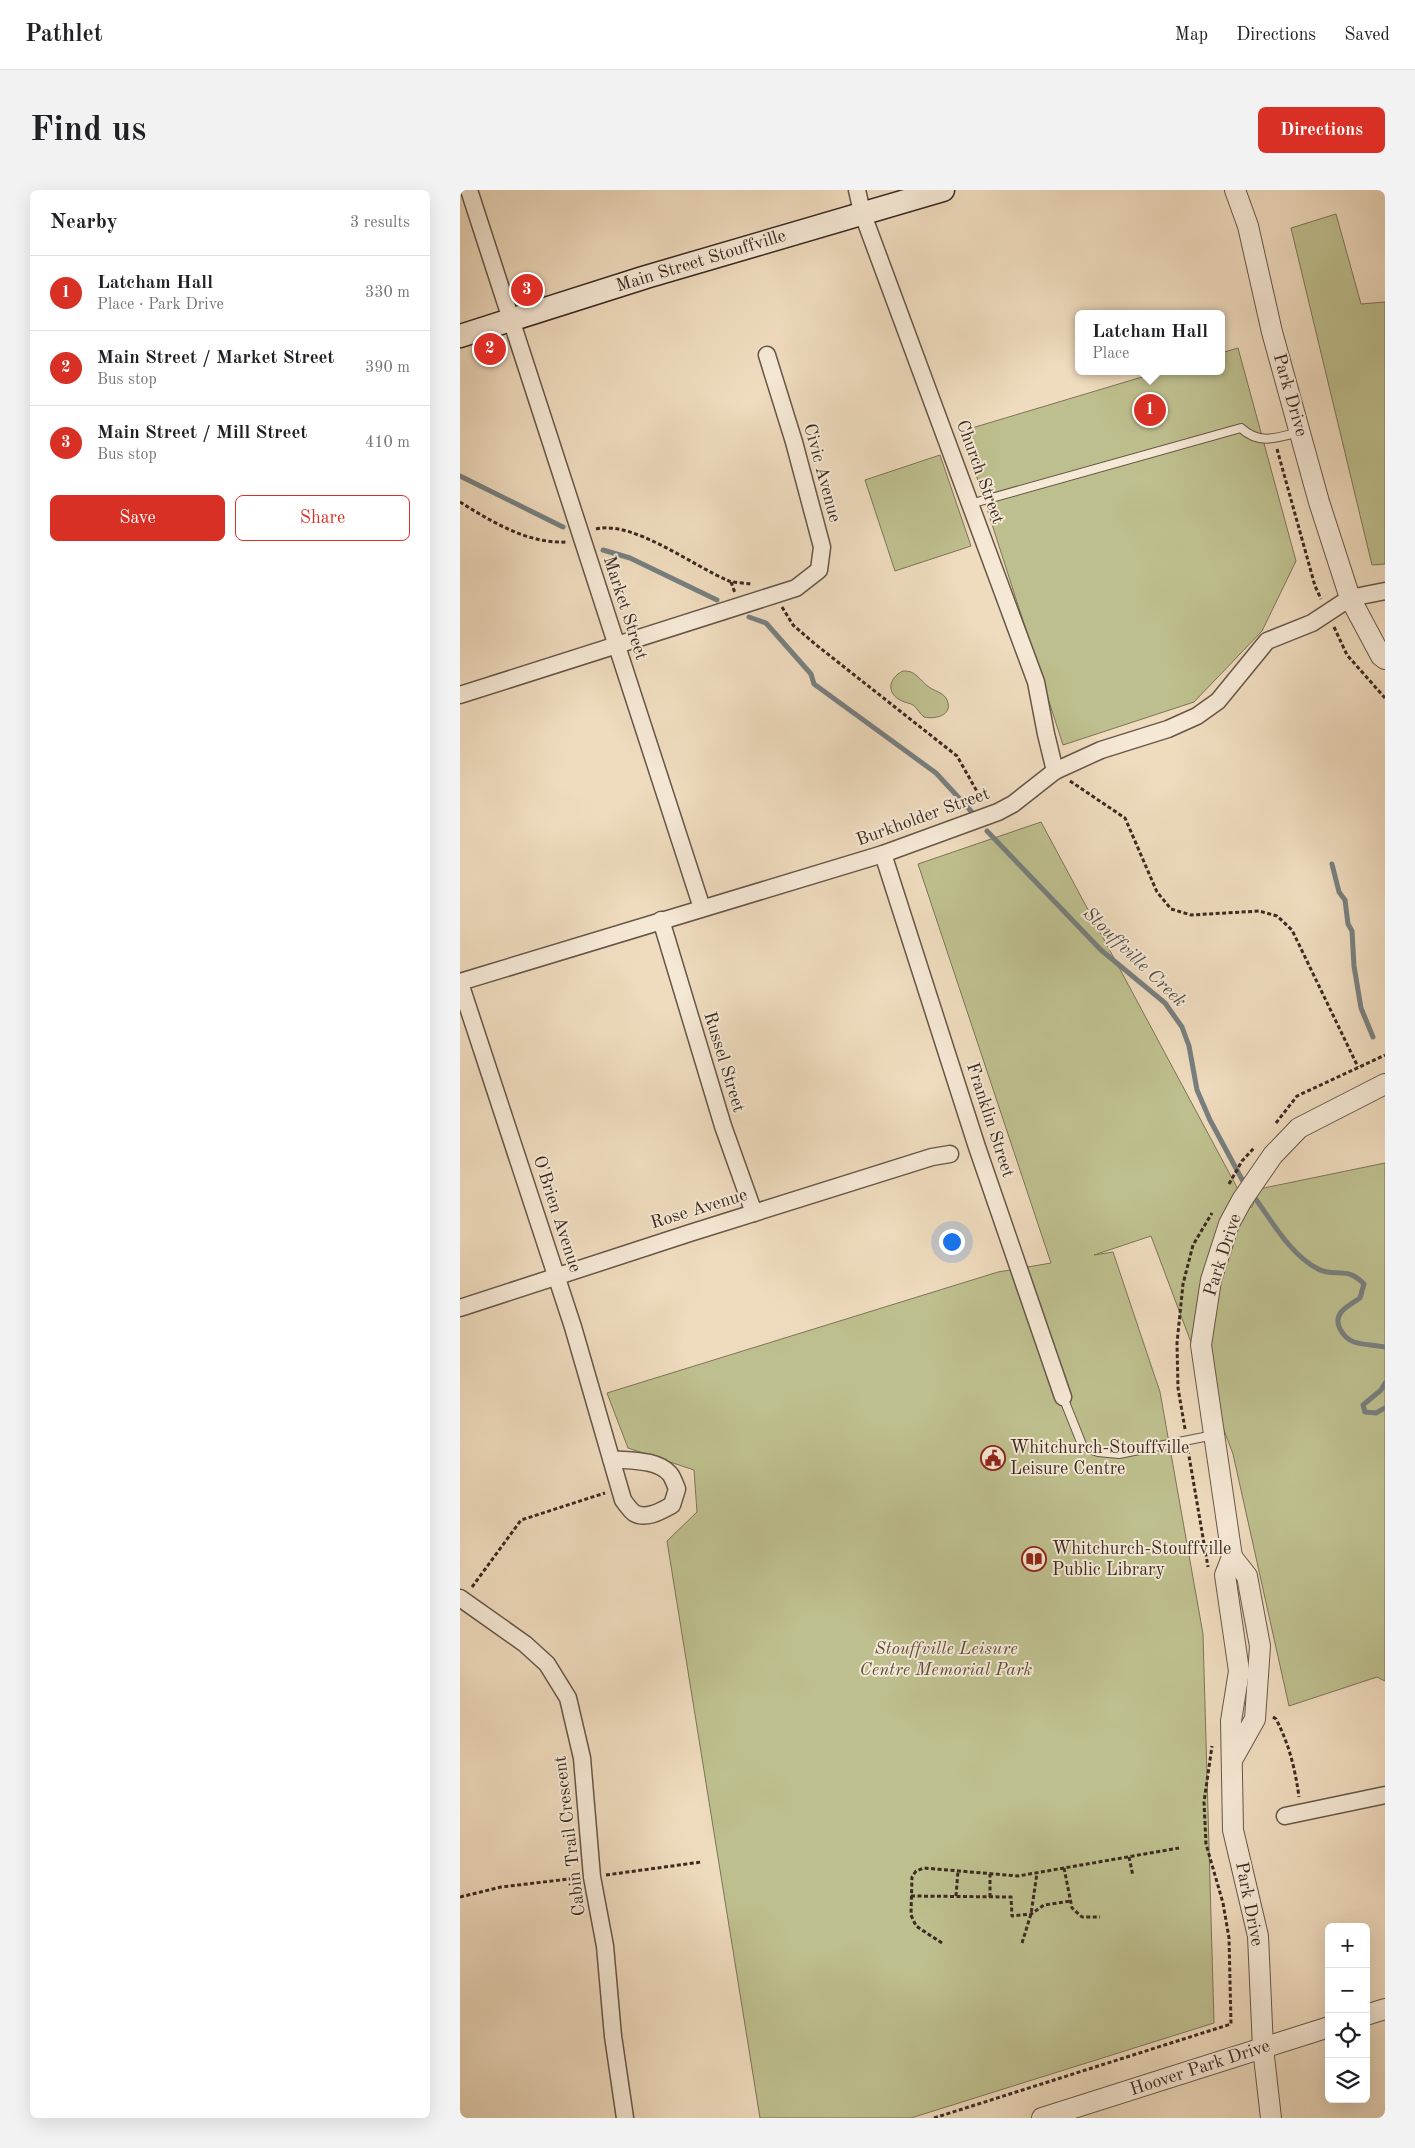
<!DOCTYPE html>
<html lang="en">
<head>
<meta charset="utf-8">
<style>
  :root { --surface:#fff; --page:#f2f2f2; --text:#202124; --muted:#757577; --line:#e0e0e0; --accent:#d93025 }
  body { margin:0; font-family:"Old Standard TT",serif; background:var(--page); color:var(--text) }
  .controls { position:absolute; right:15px; bottom:15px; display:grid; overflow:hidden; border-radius:8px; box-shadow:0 5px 20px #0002 }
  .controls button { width:45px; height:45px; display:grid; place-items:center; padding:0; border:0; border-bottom:1px solid var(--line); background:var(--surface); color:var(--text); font:25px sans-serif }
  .you { position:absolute; left:491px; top:1051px; width:18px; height:18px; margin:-12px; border:4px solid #fff; border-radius:50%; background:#1a73e8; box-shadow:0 0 0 8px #1a73e833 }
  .badge { display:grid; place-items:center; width:32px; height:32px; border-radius:50%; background:var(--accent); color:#fff; font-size:16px; font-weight:700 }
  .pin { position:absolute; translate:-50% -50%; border:2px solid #fff; box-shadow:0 1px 5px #0006 }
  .popup { position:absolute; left:615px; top:120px; width:150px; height:65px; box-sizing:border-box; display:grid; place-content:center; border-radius:8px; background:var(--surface); filter:drop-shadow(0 1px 4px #0005); font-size:16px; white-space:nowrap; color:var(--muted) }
  .popup b { font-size:19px; color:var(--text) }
  .popup::after { content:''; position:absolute; left:50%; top:100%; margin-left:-10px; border:10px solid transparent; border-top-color:var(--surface) }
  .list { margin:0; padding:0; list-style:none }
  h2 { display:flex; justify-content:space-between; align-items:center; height:65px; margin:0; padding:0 20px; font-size:21px }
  h2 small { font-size:16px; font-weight:400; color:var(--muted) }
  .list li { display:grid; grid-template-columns:32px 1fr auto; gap:15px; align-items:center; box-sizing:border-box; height:75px; padding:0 20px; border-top:1px solid var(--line) }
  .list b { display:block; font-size:19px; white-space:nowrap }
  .list p { margin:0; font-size:16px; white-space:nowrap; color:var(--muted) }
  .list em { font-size:16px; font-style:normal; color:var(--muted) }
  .actions { display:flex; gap:10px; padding:15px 20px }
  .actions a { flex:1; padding:11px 0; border:1px solid var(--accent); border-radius:8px; text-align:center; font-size:18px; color:var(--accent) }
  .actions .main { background:var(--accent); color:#fff }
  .icon { flex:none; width:28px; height:28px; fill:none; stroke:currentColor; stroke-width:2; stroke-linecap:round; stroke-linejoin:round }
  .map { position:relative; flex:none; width:925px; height:1928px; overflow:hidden; border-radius:8px }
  header { display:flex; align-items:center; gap:30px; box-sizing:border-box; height:70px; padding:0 25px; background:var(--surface); border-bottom:1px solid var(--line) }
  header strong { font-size:24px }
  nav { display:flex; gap:28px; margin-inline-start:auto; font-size:18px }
  .intro { display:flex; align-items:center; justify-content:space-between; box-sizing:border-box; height:120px; padding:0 30px }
  h1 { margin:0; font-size:35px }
  .button { padding:12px 22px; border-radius:8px; background:var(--accent); color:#fff; font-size:18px; font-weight:700 }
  main { display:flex; gap:30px; padding:0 30px }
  aside { flex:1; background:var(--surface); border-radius:8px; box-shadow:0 5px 20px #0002 }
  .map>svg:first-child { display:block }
</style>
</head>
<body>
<header>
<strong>Pathlet</strong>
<nav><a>Map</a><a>Directions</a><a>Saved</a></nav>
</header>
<div class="intro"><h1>Find us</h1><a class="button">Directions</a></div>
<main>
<aside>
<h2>Nearby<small>3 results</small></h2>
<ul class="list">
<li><span class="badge">1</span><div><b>Latcham Hall</b><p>Place · Park Drive</p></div><em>330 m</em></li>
<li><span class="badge">2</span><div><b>Main Street / Market Street</b><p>Bus stop</p></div><em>390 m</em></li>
<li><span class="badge">3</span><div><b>Main Street / Mill Street</b><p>Bus stop</p></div><em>410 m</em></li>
</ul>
<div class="actions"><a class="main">Save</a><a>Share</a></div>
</aside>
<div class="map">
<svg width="925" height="1928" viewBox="0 0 925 1928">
  <rect width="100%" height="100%" fill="#efdbbe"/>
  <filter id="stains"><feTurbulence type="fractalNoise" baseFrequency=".004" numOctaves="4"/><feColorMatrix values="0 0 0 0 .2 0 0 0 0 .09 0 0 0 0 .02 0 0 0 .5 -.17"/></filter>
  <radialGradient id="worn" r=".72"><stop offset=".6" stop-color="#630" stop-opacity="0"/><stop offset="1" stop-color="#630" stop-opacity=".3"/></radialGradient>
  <g fill="#bebf8e" stroke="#7c7458">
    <polygon points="876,24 901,114 925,112 925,374 912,375 831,38"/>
    <polygon points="778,158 836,371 802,441 734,512 603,555 502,241 702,181 761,181 761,163"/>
    <polygon points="480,265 511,356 435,381 405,290"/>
    <path d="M443 481C445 481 448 481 451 482 458 485 463 493 469 497 474 501 482 502 486 508 495 524 477 530 464 527 460 524 458 519 453 515 450 513 446 513 442 511 426 504 428 488 443 481Z"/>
    <polygon points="581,632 788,1018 792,1017 799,999 925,973 925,1491 917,1487 829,1516 773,1264 691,1046 634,1065 653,1062 700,1202 743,1444 754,1833 451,1928 300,1928 207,1351 237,1322 234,1280 168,1258 147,1203 538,1082 591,1073 458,674"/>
  </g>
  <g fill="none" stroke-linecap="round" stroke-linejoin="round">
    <g stroke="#777f7f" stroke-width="5">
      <polyline points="0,286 103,337"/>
      <polyline points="143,360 170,368 257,410"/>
      <polyline points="289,427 306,433 351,484 354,494 476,583 511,621"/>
      <polyline points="527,641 641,760 705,813 722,837 729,856 737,900 750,930 785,995"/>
      <polyline points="872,674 879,702 885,710 888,734 892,741 894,776 901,818 913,847"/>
      <path d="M792 1004C811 1029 829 1064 858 1079 875 1088 886 1075 904 1094L900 1108C888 1116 872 1123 880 1139 884 1146 887 1149 894 1152 903 1155 915 1155 925 1157"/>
      <polyline points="925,1193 921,1200 903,1215 905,1222 916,1223 925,1218"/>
    </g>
    <defs>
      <g id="service">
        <path d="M510 314 781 238C799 255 817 248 839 242"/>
        <polyline points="603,1207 623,1257 638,1262 659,1264 754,1245"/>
      </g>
      <g id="minor">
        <polyline points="9,0 242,718"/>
        <polyline points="397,0 402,22 576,492 586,544 595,581"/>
        <polyline points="0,505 336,398 359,380 362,357 334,252 307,165"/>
        <polyline points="423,664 517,957 603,1207"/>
        <polyline points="201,730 263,936 294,1023"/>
        <polyline points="0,792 423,664 538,622 553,614 595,581 641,560 708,539 737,526 758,511 807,451 852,433 890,408 925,401"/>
        <path d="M0 793 113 1137 163 1310C166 1314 170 1320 174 1323 186 1330 201 1321 212 1315L217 1299C215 1294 213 1288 210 1284 197 1269 170 1271 151 1269"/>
        <polyline points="0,1118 230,1043 472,967 490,964"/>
        <polyline points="0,1408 65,1454 87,1474 108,1508 122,1568 132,1687 145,1756 153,1846 165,1928"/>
        <polyline points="825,1626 925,1605"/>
      </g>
      <g id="tertiary">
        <polyline points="775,0 788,36 812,142 859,312 890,408 921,466 925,469"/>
        <polyline points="772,1367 787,1386 800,1456 795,1529 772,1570"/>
        <polyline points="906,1825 925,1819"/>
        <polyline points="582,1928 869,1837"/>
        <polyline points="811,1928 803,1858 798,1746 773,1640 771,1531 779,1481 765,1385 772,1367 741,1155 751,1090 769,1034 782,1010 813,965 839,938 925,894"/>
      </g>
      <polyline id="secondary" points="0,146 186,87 483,0"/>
    </defs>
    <use href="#service" stroke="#675648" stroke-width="10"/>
    <use href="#minor" stroke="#675648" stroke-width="19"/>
    <use href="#tertiary" stroke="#675648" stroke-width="22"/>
    <use href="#secondary" stroke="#3a2a21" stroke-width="25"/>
    <g stroke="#3a2a21" stroke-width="3" stroke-dasharray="4 2.5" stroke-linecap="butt">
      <polyline points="817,259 855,396 861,409"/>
      <path d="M0 312C32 332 68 354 107 352"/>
      <path d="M136 339C173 330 233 376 269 391 276 393 285 393 292 394"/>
      <polyline points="271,392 275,403"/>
      <polyline points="322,417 333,435 355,454 497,566 523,612"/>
      <polyline points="874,437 887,465 925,508"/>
      <polyline points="610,591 665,628 697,702 711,719 731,725 799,721 817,726 832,740 898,877"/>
      <polyline points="816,933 837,906 925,865"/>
      <polyline points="769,994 782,971 794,958"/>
      <polyline points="725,1239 718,1198 717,1153 723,1094 733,1055 752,1023"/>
      <polyline points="728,1260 748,1377"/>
      <polyline points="12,1397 61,1330 145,1303"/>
      <path d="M813 1527 816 1529C829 1554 835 1578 839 1607"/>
      <polyline points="669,1667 673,1686"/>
      <polyline points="604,1678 612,1718 622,1727 640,1727"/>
      <polyline points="146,1685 241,1672"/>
      <polyline points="451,1706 551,1707 552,1726 571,1724 584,1715 611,1711"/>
      <polyline points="496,1706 498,1681"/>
      <polyline points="0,1707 41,1697 118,1688"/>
      <polyline points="530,1707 530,1684"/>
      <polyline points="482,1753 456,1736 451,1725 452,1687 456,1681 464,1678 558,1686 719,1658"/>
      <polyline points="562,1753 571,1724 577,1683"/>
      <polyline points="474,1928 771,1834 769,1748 763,1713 746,1654 744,1612 752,1556"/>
    </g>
    <use href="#service" stroke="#f5e8d5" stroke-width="8"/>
    <use href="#minor" stroke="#f5e8d5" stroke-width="16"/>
    <use href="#tertiary" stroke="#f5e8d5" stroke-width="20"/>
    <use href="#secondary" stroke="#f5e8d5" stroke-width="22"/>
  </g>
  <defs>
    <symbol id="civic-ring" viewBox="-11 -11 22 22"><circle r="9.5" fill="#f5e8d5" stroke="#8f2418" stroke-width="1.5"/><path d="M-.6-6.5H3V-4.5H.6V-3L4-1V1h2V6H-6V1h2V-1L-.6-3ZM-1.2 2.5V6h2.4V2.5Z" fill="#8f2418"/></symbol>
    <symbol id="library-ring" viewBox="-11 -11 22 22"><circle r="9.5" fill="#f5e8d5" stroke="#8f2418" stroke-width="1.5"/><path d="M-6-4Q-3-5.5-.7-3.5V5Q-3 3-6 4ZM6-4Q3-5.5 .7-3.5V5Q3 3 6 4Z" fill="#8f2418"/></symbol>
  </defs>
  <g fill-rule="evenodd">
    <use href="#civic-ring" x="519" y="1254" width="28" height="28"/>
    <use href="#library-ring" x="560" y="1355" width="28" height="28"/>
  </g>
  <g text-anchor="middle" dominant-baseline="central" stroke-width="4" stroke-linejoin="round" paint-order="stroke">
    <g font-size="18" fill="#3a2a21" stroke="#f5e8d5">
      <text transform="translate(241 71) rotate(-17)">Main Street Stouffville</text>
      <text transform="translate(830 205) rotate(74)">Park Drive</text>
      <text transform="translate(520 282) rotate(70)">Church Street</text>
      <text transform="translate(362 283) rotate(75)">Civic Avenue</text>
      <text transform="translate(165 418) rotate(72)">Market Street</text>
      <text transform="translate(463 627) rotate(-20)">Burkholder Street</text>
      <text transform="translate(264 872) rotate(73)">Russel Street</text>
      <text transform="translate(530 930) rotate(72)">Franklin Street</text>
      <text transform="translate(239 1019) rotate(-17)">Rose Avenue</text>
      <text transform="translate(97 1024) rotate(72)">O'Brien Avenue</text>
      <text transform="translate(763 1065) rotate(-72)">Park Drive</text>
      <text transform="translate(110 1646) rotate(-97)">Cabin Trail Crescent</text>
      <text transform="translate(789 1714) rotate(79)">Park Drive</text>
      <text transform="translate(740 1878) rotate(-18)">Hoover Park Drive</text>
    </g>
    <g font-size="18" fill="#3a2a21" stroke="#f5e8d5" text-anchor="start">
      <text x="550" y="1258">Whitchurch-Stouffville<tspan x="550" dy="21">Leisure Centre</tspan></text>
      <text x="592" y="1359">Whitchurch-Stouffville<tspan x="592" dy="21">Public Library</tspan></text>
    </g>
    <g font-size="18" font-style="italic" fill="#5b4f3c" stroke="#f5e8d5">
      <text x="486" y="1459">Stouffville Leisure<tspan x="486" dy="21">Centre Memorial Park</tspan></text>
    </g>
    <g font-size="19" font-style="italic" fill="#544e48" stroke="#f5e8d5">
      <text transform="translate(674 768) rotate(44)">Stouffville Creek</text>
    </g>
  </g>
  <rect width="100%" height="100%" filter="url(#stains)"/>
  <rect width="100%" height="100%" fill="url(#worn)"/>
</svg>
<div class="controls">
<button>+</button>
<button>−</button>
<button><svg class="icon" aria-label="locate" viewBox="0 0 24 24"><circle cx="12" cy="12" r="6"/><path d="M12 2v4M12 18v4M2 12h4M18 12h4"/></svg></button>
<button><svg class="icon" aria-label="layers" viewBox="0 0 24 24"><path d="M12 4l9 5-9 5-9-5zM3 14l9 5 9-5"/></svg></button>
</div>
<div class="you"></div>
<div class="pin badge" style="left:690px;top:220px">1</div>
<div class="popup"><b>Latcham Hall</b>Place</div>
<div class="pin badge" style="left:30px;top:159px">2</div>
<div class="pin badge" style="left:67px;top:100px">3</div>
</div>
</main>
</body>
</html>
